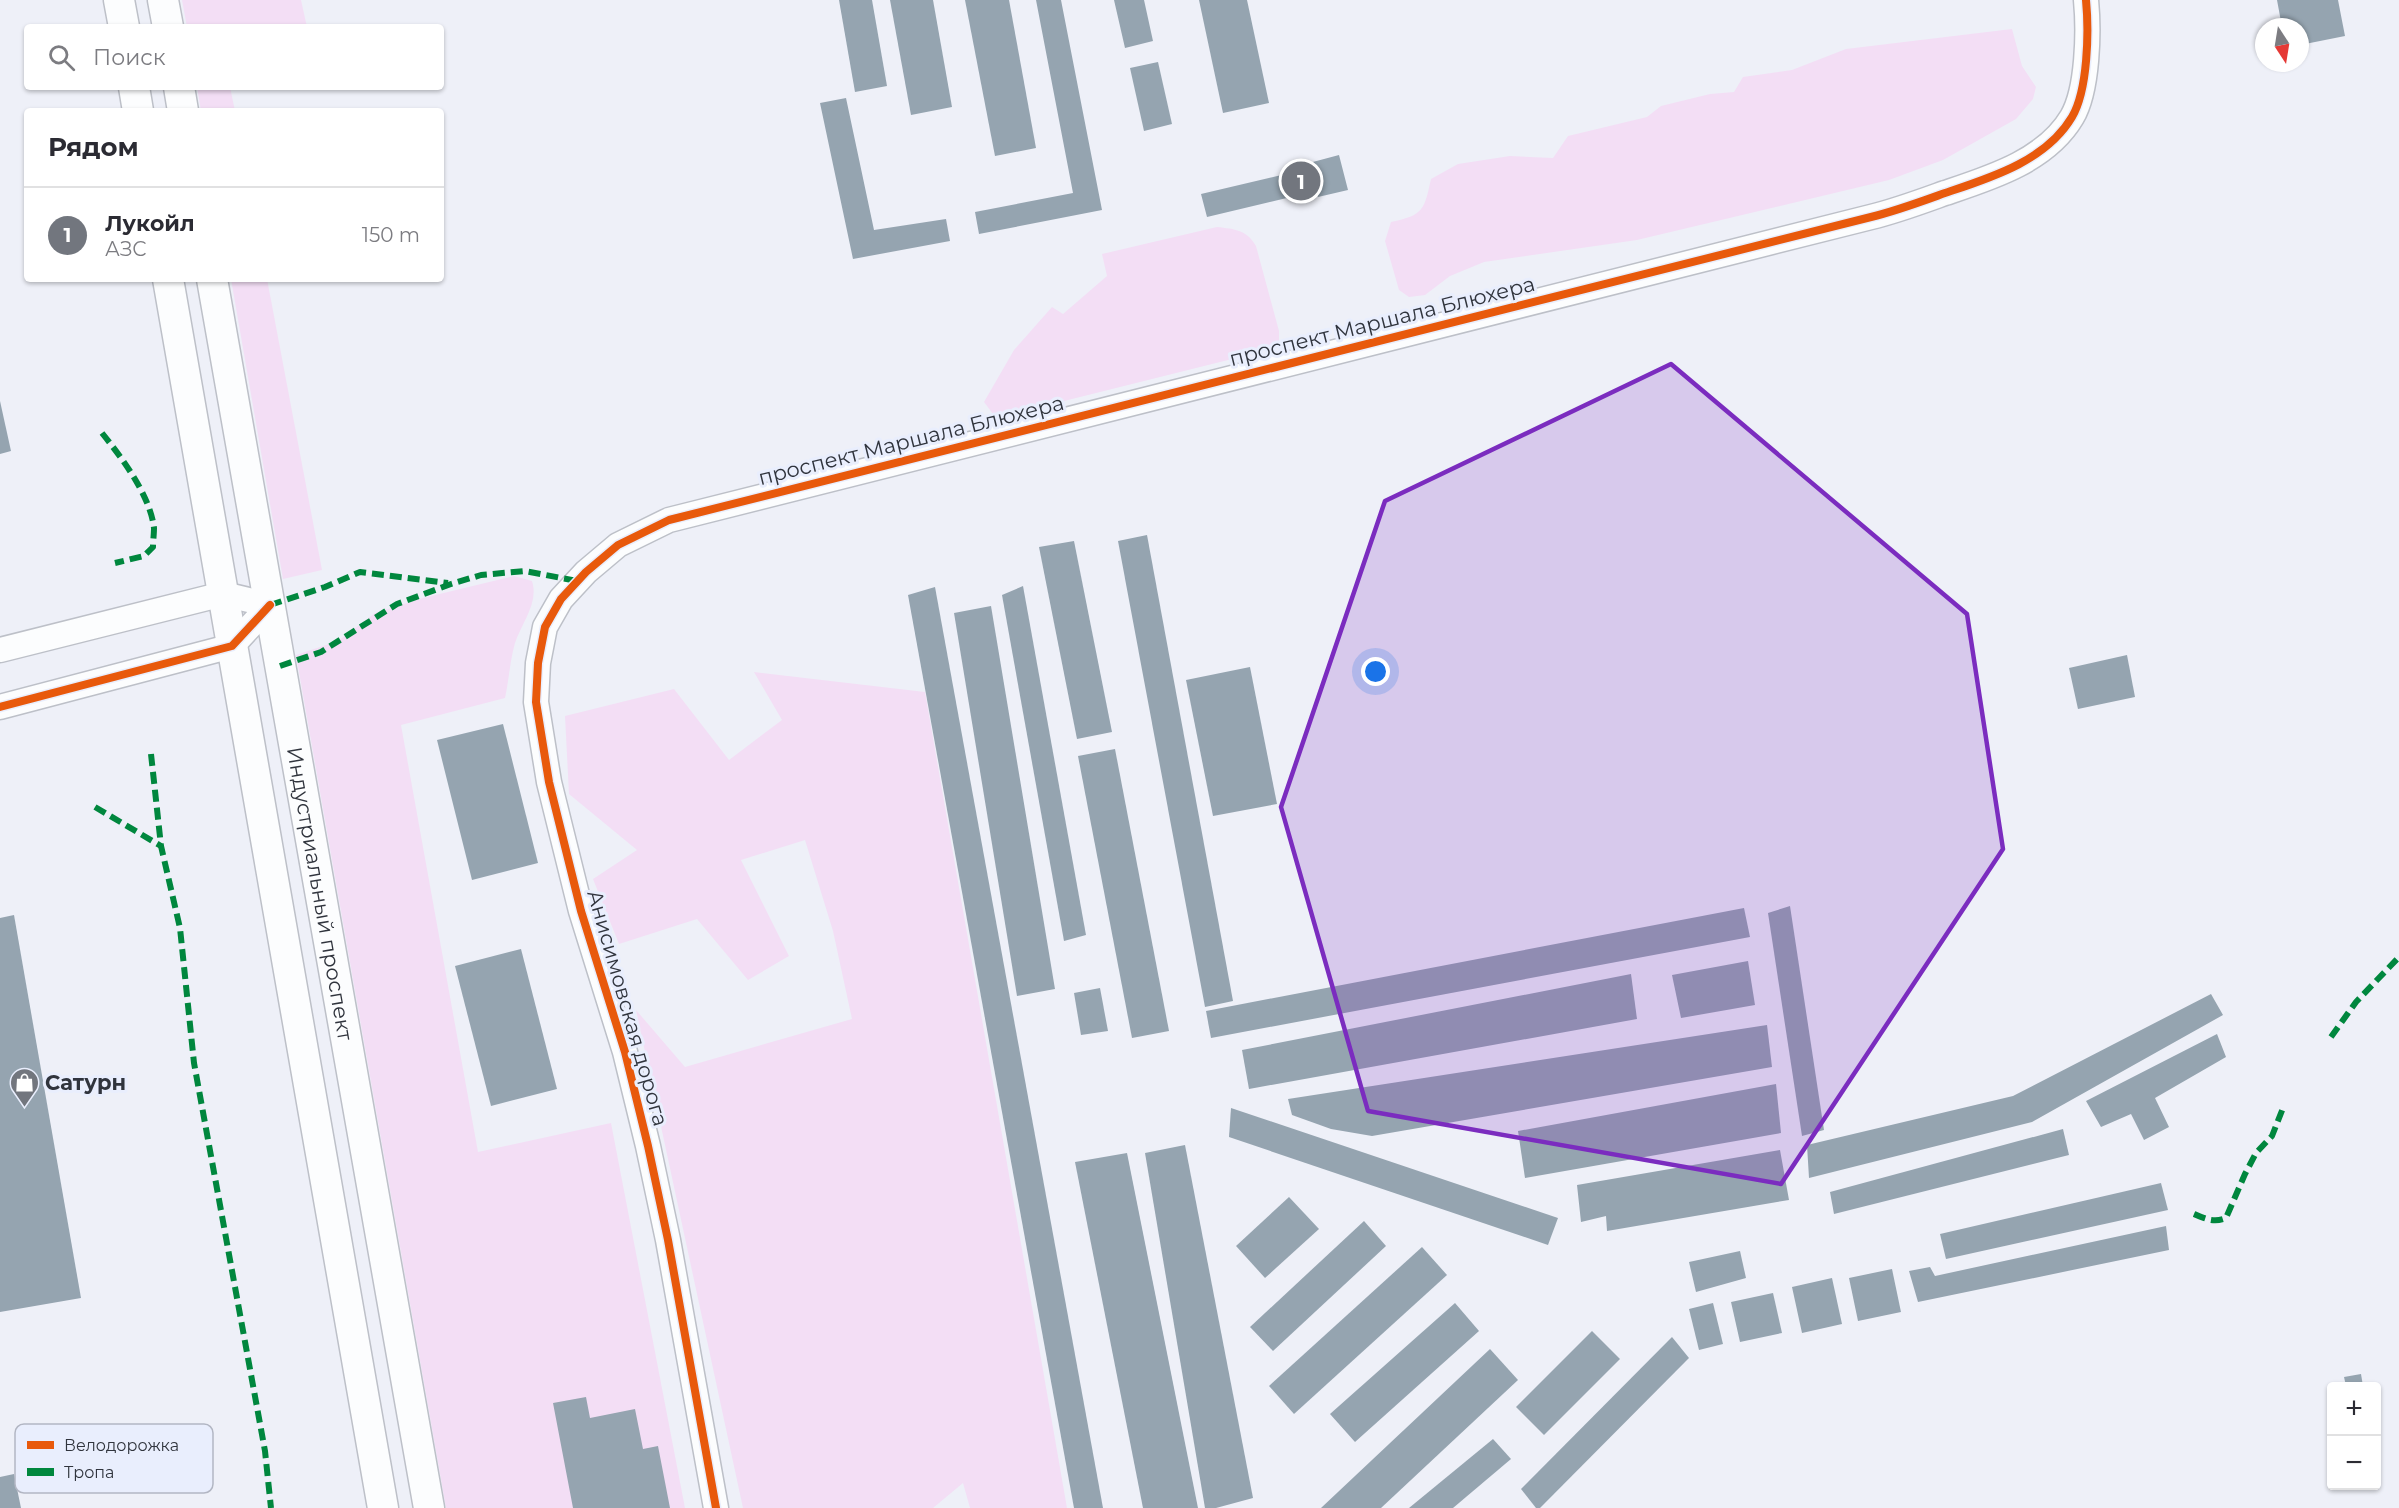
<!DOCTYPE html>
<html lang="ru">
<head>
<meta charset="utf-8">
<style>
  :root { --surface:#fff; --page:#f2f2f3; --text:#2b2b33; --muted:#7c7c81; --line:#e1e1e2; --accent:#72767e }
  body { margin:0; font-family:Montserrat,sans-serif; background:var(--page); color:var(--text) }
  .controls { position:absolute; right:18px; bottom:18px; display:grid; overflow:hidden; border-radius:6px; box-shadow:0 2px 4px #0004 }
  .controls button { width:54px; height:54px; display:grid; place-items:center; padding:0; border:0; border-bottom:2px solid var(--line); background:var(--surface); color:var(--text); font:30px sans-serif }
  .compass { position:absolute; left:2255px; top:18px; width:54px; height:54px; border-radius:50%; background:var(--surface); box-shadow:0 2px 4px #0004; rotate:168deg }
  .you { position:absolute; left:1376px; top:672px; width:21px; height:21px; margin:-15px; border:4px solid #fff; border-radius:50%; background:#1a73e8; box-shadow:0 0 0 9px #1a73e833 }
  .badge { display:grid; place-items:center; width:39px; height:39px; border-radius:50%; background:var(--accent); color:#fff; font-size:20px; font-weight:700 }
  .pin { position:absolute; translate:-50% -50%; border:3px solid #fff; box-shadow:0 2px 6px #0006 }
  .list { margin:0; padding:0; list-style:none }
  h2 { display:flex; justify-content:space-between; align-items:center; height:78px; margin:0; padding:0 24px; font-size:26px }
  h2 small { font-size:20px; font-weight:400; color:var(--muted) }
  .list li { display:grid; grid-template-columns:39px 1fr auto; gap:18px; align-items:center; box-sizing:border-box; height:96px; padding:0 24px; border-top:2px solid var(--line) }
  .list b { display:block; font-size:22px; white-space:nowrap }
  .list p { margin:0; font-size:20px; white-space:nowrap; color:var(--muted) }
  .list em { font-size:20px; font-style:normal; color:var(--muted) }
  .icon { flex:none; width:33px; height:33px; fill:none; stroke:currentColor; stroke-width:2; stroke-linecap:round; stroke-linejoin:round }
  .map { position:relative; flex:none; width:2399px; height:1508px; overflow:hidden }
  .search { position:absolute; background:var(--surface); box-shadow:0 2px 4px #0004; left:24px; top:24px; width:420px; height:66px; display:flex; align-items:center; gap:15px; box-sizing:border-box; padding:0 21px; border-radius:6px; color:var(--muted); font-size:22px }
  .panel { position:absolute; background:var(--surface); box-shadow:0 2px 4px #0004; left:24px; top:108px; width:420px; height:174px; border-radius:6px }
  .map>svg:first-child { display:block }
</style>
</head>
<body>
<div class="map">
<svg width="2399" height="1508" viewBox="0 0 2399 1508">
  <rect width="100%" height="100%" fill="#eef0f8"/>
  <g fill="#f3def5">
    <polygon points="182,0 301,0 307,27 187,27"/>
    <path d="M2012 29 2022 66 2036 87 2033 99 2016 119 1943 160 1889 180 1637 240 1484 262 1450 276 1425 295 1409 297 1399 290 1385 241 1391 222C1424 215 1424 210 1431 179L1458 164 1510 156 1553 158 1568 136 1647 117 1661 106 1710 94 1734 92 1743 77 1792 70 1846 49Z"/>
    <polygon points="197,87 230,87 235,111 201,111"/>
    <path d="M1217 227C1235 229 1247 230 1256 246L1279 331V341L1272 349 996 418 984 402 1014 350 1052 307 1063 314 1107 276 1102 254Z"/>
    <polygon points="231,279 267,279 322,570 283,579"/>
    <path d="M514 576 532 581C539 603 522 622 515 643 510 660 509 680 505 698L401 725 478 1152 611 1123 685 1508H446L296 655 338 641 375 613 423 598Z"/>
    <polygon points="754,672 925,692 1067,1508 970,1508 963,1483 933,1508 743,1508 636,1010 685,1067 852,1019 833,931 805,840 741,860 789,956 748,980 697,919 619,944 593,879 637,850 569,794 565,716 674,689 729,760 782,720"/>
  </g>
  <g fill="#95a4b0">
    <polygon points="839,0 872,0 887,86 855,92"/>
    <polygon points="890,0 933,0 952,107 911,115"/>
    <polygon points="965,0 1009,0 1036,148 995,156"/>
    <polygon points="1036,0 1061,0 1102,210 979,234 975,212 1073,193"/>
    <polygon points="1114,0 1144,0 1153,41 1125,48"/>
    <polygon points="1199,0 1247,0 1269,103 1223,113"/>
    <polygon points="2277,0 2338,0 2345,36 2300,45 2300,27 2282,27"/>
    <polygon points="1158,62 1172,124 1144,131 1130,68"/>
    <polygon points="846,98 874,230 946,219 950,241 853,259 820,103"/>
    <polygon points="1339,155 1348,190 1318,197 1316,191 1207,217 1201,194 1311,168 1309,163"/>
    <polygon points="0,401 11,451 0,454"/>
    <polygon points="1147,535 1233,1001 1205,1007 1118,541"/>
    <polygon points="1074,541 1112,732 1077,739 1039,547"/>
    <polygon points="1023,586 1086,935 1064,941 1002,595"/>
    <polygon points="935,587 1103,1508 1074,1508 908,595"/>
    <polygon points="991,606 1055,989 1017,996 954,613"/>
    <polygon points="2127,655 2135,697 2078,709 2069,668"/>
    <polygon points="1250,667 1277,804 1213,816 1186,680"/>
    <polygon points="503,724 538,863 472,880 437,740"/>
    <polygon points="1115,749 1169,1031 1132,1038 1078,756"/>
    <polygon points="1790,906 1824,1130 1802,1136 1768,913"/>
    <polygon points="1744,908 1750,937 1211,1038 1206,1011"/>
    <polygon points="14,915 81,1298 0,1312 0,918"/>
    <polygon points="521,949 557,1089 491,1106 455,966"/>
    <polygon points="1748,961 1755,1005 1681,1018 1672,975"/>
    <polygon points="1631,974 1637,1019 1249,1089 1242,1050"/>
    <polygon points="1100,988 1108,1031 1081,1035 1074,993"/>
    <polygon points="2211,994 2223,1015 2032,1122 1809,1178 1807,1145 2013,1096"/>
    <polygon points="1767,1025 1772,1067 1372,1136 1331,1129 1292,1115 1288,1099"/>
    <polygon points="2217,1034 2226,1057 2155,1098 2169,1127 2144,1140 2131,1114 2101,1127 2086,1101"/>
    <polygon points="1776,1084 1781,1133 1525,1178 1518,1131"/>
    <polygon points="1231,1108 1558,1218 1548,1245 1229,1137"/>
    <polygon points="2063,1129 2069,1155 1834,1214 1830,1192"/>
    <polygon points="1185,1145 1253,1498 1216,1508 1205,1508 1145,1153"/>
    <polygon points="1780,1150 1789,1200 1607,1231 1606,1216 1581,1222 1577,1185"/>
    <polygon points="1127,1153 1198,1508 1143,1508 1075,1162"/>
    <polygon points="2161,1183 2168,1210 1946,1259 1940,1234"/>
    <polygon points="1289,1197 1319,1229 1265,1278 1236,1246"/>
    <polygon points="1364,1221 1386,1246 1273,1351 1250,1327"/>
    <polygon points="2166,1226 2169,1250 1918,1302 1909,1271 1930,1267 1935,1276"/>
    <polygon points="1422,1247 1447,1275 1294,1414 1269,1386"/>
    <polygon points="1740,1251 1746,1278 1696,1292 1689,1262"/>
    <polygon points="1892,1269 1901,1312 1858,1321 1849,1278"/>
    <polygon points="1832,1278 1842,1324 1802,1333 1792,1287"/>
    <polygon points="1773,1293 1782,1333 1740,1342 1731,1302"/>
    <polygon points="1455,1303 1479,1331 1355,1442 1330,1414"/>
    <polygon points="1713,1303 1723,1344 1699,1350 1689,1309"/>
    <polygon points="1592,1331 1620,1359 1544,1435 1516,1407"/>
    <polygon points="1672,1337 1689,1358 1540,1508 1536,1508 1521,1489"/>
    <polygon points="1490,1349 1518,1380 1381,1508 1321,1508"/>
    <polygon points="2361,1374 2363,1386 2346,1386 2344,1377"/>
    <polygon points="586,1397 590,1418 635,1409 643,1449 658,1446 670,1508 573,1508 553,1403"/>
    <polygon points="1493,1439 1511,1459 1453,1508 1409,1508"/>
    <polygon points="14,1474 21,1508 0,1508 0,1477"/>
  </g>
  <g fill="none" stroke-linecap="round" stroke-linejoin="round">
    <defs>
      <g id="tertiary">
        <polyline points="0,650 223,594 270,605"/>
        <polyline points="0,707 232,646 270,605"/>
        <path d="M716 1508 668 1240 648 1146 625 1052 581 911 549 782 536 702 538 663 545 627 561 599 586 572 618 545 669 520 1871 217C1896 211 1920 202 1945 193 1990 178 2046 161 2072 117 2088 90 2089 31 2086 0"/>
      </g>
      <g id="primary">
        <polyline points="119,0 124,27"/>
        <polyline points="163,0 168,27"/>
        <polyline points="134,87 138,111"/>
        <polyline points="179,87 183,111"/>
        <polyline points="168,279 383,1508"/>
        <path id="s1" d="M212 279 429 1508"/>
      </g>
    </defs>
    <use href="#tertiary" stroke="#bdc0c8" stroke-width="27"/>
    <use href="#primary" stroke="#bdc0c8" stroke-width="33"/>
    <use href="#tertiary" stroke="#fcfdfe" stroke-width="24"/>
    <use href="#primary" stroke="#fcfdfe" stroke-width="30"/>
    <g stroke="#00873e" stroke-width="6" stroke-dasharray="12 6" stroke-linecap="butt">
      <path d="M102 433C122 458 150 495 154 528 154 534 153 541 153 547L144 556 115 563"/>
      <polyline points="270,605 325,587 360,572 448,583"/>
      <polyline points="280,666 321,652 397,604 451,584 481,575 525,571 577,581"/>
      <polyline points="151,754 161,846 180,928 194,1063 265,1451 271,1508"/>
      <polyline points="95,807 161,846"/>
      <polyline points="2331,1037 2356,1002 2399,957"/>
      <path d="M2194 1214C2206 1219 2214 1223 2226 1218L2245 1174 2256 1153 2272 1136 2283 1108"/>
    </g>
    <defs>
      <g id="cycleway">
        <polyline points="0,707 232,646 270,605"/>
        <path d="M716 1508 668 1240 648 1146 625 1052 581 911 549 782 536 702 538 663 545 627 561 599 586 572 618 545 669 520 1871 217C1896 211 1920 202 1945 193 1990 178 2046 161 2072 117 2088 90 2089 31 2086 0"/>
      </g>
    </defs>
    <use href="#cycleway" stroke="#e9eefd" stroke-width="11"/>
    <use href="#cycleway" stroke="#e8590c" stroke-width="8"/>
  </g>
  <path fill="#7b2cbf" fill-opacity="0.2" stroke="#7b2cbf" stroke-width="4.5" stroke-linejoin="round" d="M1671 364 1967 614 2003 849 1781 1184 1368 1111 1281 807 1385 501Z"/>
  <defs>
    <symbol id="shop-pin" viewBox="-11 -11 22 30"><path d="M0 17L-7.5 6A9.5 9.5 0 1 1 7.5 6Z" fill="#72767e" stroke="#e9eefd"/><path d="M-5-2.5h2.3a2.7 3.5 0 0 1 5.4 0H5L5.5 6h-11ZM-1.5-2.5h3a1.5 2.3 0 0 0-3 0Z" fill="#fff"/></symbol>
  </defs>
  <g fill-rule="evenodd">
    <use href="#shop-pin" x="8" y="1066" width="33" height="45"/>
  </g>
  <g text-anchor="middle" dominant-baseline="central" stroke-width="6" stroke-linejoin="round" paint-order="stroke">
    <g font-size="21" fill="#30343d" stroke="#e9eefd">
      <text transform="translate(1382 321) rotate(-14)">проспект Маршала Блюхера</text>
      <text transform="translate(911 440) rotate(-14)">проспект Маршала Блюхера</text>
      <text stroke="none"><textPath href="#s1" startOffset="624">Индустриальный проспект</textPath></text>
      <text transform="translate(628 1008) rotate(74)">Анисимовская дорога</text>
    </g>
    <g font-size="21" font-weight="bold" fill="#30343d" stroke="#e9eefd" text-anchor="start">
      <text x="45" y="1082">Сатурн</text>
    </g>
  </g>
  <rect x="15" y="1424" width="198" height="69" rx="9" fill="#e9eefd" stroke="#b2b6c3" stroke-width="1.5"/>
  <rect x="27" y="1441" width="27" height="8" fill="#e8590c"/>
  <rect x="27" y="1468" width="27" height="8" fill="#00873e"/>
  <g font-size="16" fill="#30343d">
    <text x="64" y="1451">Велодорожка</text>
    <text x="64" y="1478">Тропа</text>
  </g>
</svg>
<div class="controls">
<button>+</button>
<button>−</button>
</div>
<svg class="compass" viewBox="-18 -18 36 36"><path d="M0-13l5 13h-10z" fill="#e53935"/><path d="M0 13l5-13h-10z" fill="#7c7c81"/></svg>
<div class="you"></div>
<div class="pin badge" style="left:1301px;top:181px">1</div>
<div class="search"><svg class="icon" aria-label="search" viewBox="0 0 24 24"><circle cx="10" cy="10" r="6"/><path d="M15 15l6 6"/></svg>Поиск</div>
<section class="panel">
<h2>Рядом<small></small></h2>
<ul class="list">
<li><span class="badge">1</span><div><b>Лукойл</b><p>АЗС</p></div><em>150 m</em></li>
</ul>
</section>
</div>
</body>
</html>
